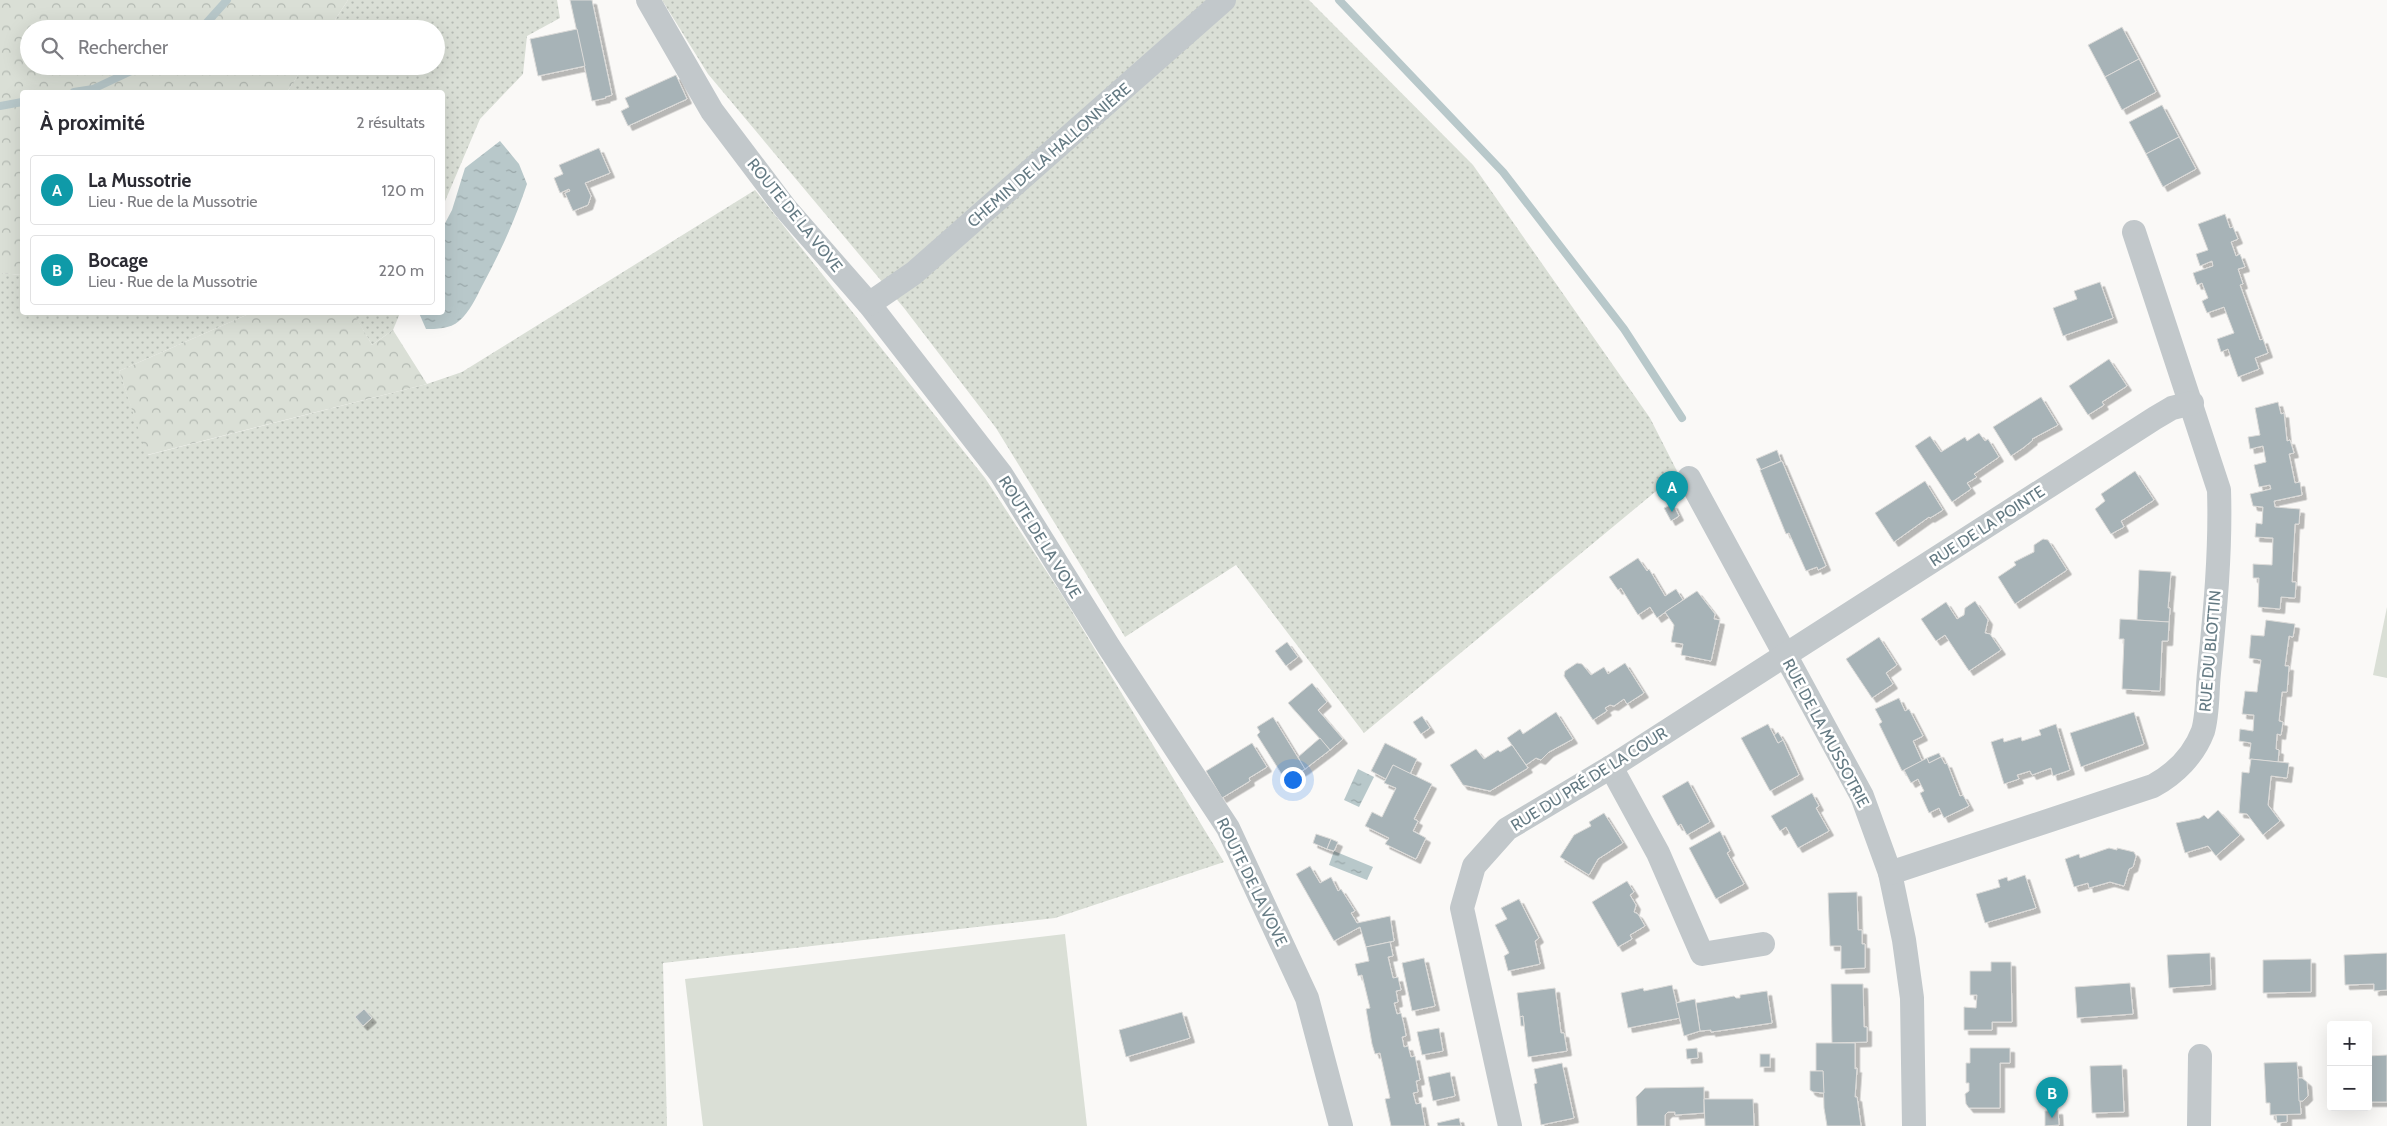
<!DOCTYPE html>
<html lang="fr">
<head>
<meta charset="utf-8">
<style>
  :root { --surface:#fff; --page:#f7f7f7; --text:#2b2b33; --muted:#7c7c81; --line:#e1e1e2; --accent:#e63c2b }
  body { margin:0; font-family:Cabin,sans-serif; background:var(--page); color:var(--text) }
  .controls { position:absolute; right:15px; bottom:15px; display:grid; overflow:hidden; border-radius:5px; box-shadow:0 5px 20px #0002 }
  .controls button { width:45px; height:45px; display:grid; place-items:center; padding:0; border:0; border-bottom:1px solid var(--line); background:var(--surface); color:var(--text); font:25px sans-serif }
  .you { position:absolute; left:1292px; top:779px; width:18px; height:18px; margin:-12px; border:4px solid #fff; border-radius:50%; background:#1a73e8; box-shadow:0 0 0 8px #1a73e833 }
  .badge { display:grid; place-items:center; width:32px; height:32px; border-radius:50%; background:var(--accent); color:#fff; font-size:16px; font-weight:700 }
  .pin { position:absolute; translate:-50% -41px; filter:drop-shadow(0 1px 2px #0008) }
  .pin::after { content:''; position:absolute; top:26px; width:18px; height:15px; background:inherit; clip-path:polygon(0 0,100% 0,50% 100%) }
  .list { margin:0; padding:0; list-style:none }
  h2 { display:flex; justify-content:space-between; align-items:center; height:65px; margin:0; padding:0 20px; font-size:21px }
  h2 small { font-size:16px; font-weight:400; color:var(--muted) }
  .list li { display:grid; grid-template-columns:32px 1fr auto; gap:15px; align-items:center; box-sizing:border-box; height:70px; margin:0 10px 10px; padding:0 10px; border:1px solid var(--line); border-radius:5px }
  .list b { display:block; font-size:19px; white-space:nowrap }
  .list p { margin:0; font-size:16px; white-space:nowrap; color:var(--muted) }
  .list em { font-size:16px; font-style:normal; color:var(--muted) }
  .icon { flex:none; width:28px; height:28px; fill:none; stroke:currentColor; stroke-width:2; stroke-linecap:round; stroke-linejoin:round }
  .map { position:relative; flex:none; width:2387px; height:1126px; overflow:hidden }
  .search { position:absolute; background:var(--surface); box-shadow:0 5px 20px #0002; left:20px; top:20px; width:425px; height:55px; display:flex; align-items:center; gap:12px; box-sizing:border-box; padding:0 18px; border-radius:28px; color:var(--muted); font-size:19px }
  .panel { position:absolute; background:var(--surface); box-shadow:0 5px 20px #0002; left:20px; top:90px; width:425px; height:225px; border-radius:5px }
  .map>svg:first-child { display:block }
</style>
</head>
<body>
<div class="map">
<svg width="2387" height="1126" viewBox="0 0 2387 1126">
  <defs>
    <pattern id="grass-dots" width="8" height="8" patternUnits="userSpaceOnUse" patternTransform="scale(1.25)"><rect width="8" height="8" fill="#dadfd6"/><path d="M2 2h.1M6 6h.1" fill="none" stroke="#b4bab3" stroke-width="1.8" stroke-linecap="round"/></pattern>
    <pattern id="forest-crowns" width="20" height="18" patternUnits="userSpaceOnUse" patternTransform="scale(1.25)"><rect width="20" height="18" fill="#dadfd6"/><path d="M2 6a3 3 0 1 1 6 0M12 15a3 3 0 1 1 6 0" fill="none" stroke="#b4bab3"/></pattern>
    <pattern id="water-ripples" width="26" height="14" patternUnits="userSpaceOnUse" patternTransform="scale(1.25)"><rect width="26" height="14" fill="#b8c8ca"/><path d="M2 4q2-2 4 0t4 0M15 11q2-2 4 0t4 0" fill="none" stroke="#99a7a9"/></pattern>
    <filter id="shadow"><feDropShadow dx="4.5" dy="4.5" stdDeviation="0" flood-color="#0004"/></filter>
  </defs>
  <rect width="100%" height="100%" fill="#faf9f7"/>
  <g fill="url(#grass-dots)">
    <polygon points="348,0 557,0 560,18 527,36 523,74 480,119 443,206 442,92 287,92 304,66 436,66 436,29 329,29"/>
    <polygon points="662,0 1309,0 1473,165 1650,418 1678,473 1364,733 1236,565 1125,637 996,428 904,308 708,74"/>
    <polygon points="755,190 985,478 1062,595 1224,862 1055,918 663,963 667,1126 0,1126 0,273 22,275 22,312 251,313 119,371 148,455 427,384 462,372"/>
    <polygon points="353,313 400,313 393,330 372,345"/>
  </g>
  <g fill="url(#forest-crowns)">
    <polygon points="0,0 348,0 329,29 29,29 29,66 304,66 287,92 22,92 22,275 0,273"/>
    <polygon points="353,312 372,345 393,330 427,384 147,455 119,371 251,313"/>
  </g>
  <g fill="#dadfd6">
    <polygon points="2387,607 2387,678 2373,675"/>
    <polygon points="1065,934 1087,1126 703,1126 685,979"/>
  </g>
  <g fill="url(#water-ripples)">
    <path d="M500 141 519 164 527 184C515 220 500 253 482 286 476 298 469 313 459 321 450 329 436 329 426 329L419 313 442 312 443 227 452 210 465 168Z"/>
    <polygon points="1358,769 1374,777 1359,807 1344,800"/>
    <polygon points="1334,851 1373,867 1367,880 1329,865"/>
  </g>
  <g fill="none" stroke-linecap="round" stroke-linejoin="round">
    <g stroke="#b8c8ca" stroke-width="8">
      <polyline points="1339,0 1503,172 1624,329 1682,418"/>
      <polyline points="201,29 227,0"/>
      <polyline points="74,92 93,89 142,66"/>
      <polyline points="0,106 22,102"/>
    </g>
  </g>
  <g fill="#a7b3b7" stroke="#dcdbd9" filter="url(#shadow)">
    <polygon points="570,0 592,0 612,95 605,97 606,98 592,101"/>
    <polygon points="2122,27 2139,59 2105,77 2088,45"/>
    <polygon points="577,29 585,66 538,76 530,39"/>
    <polygon points="2139,59 2156,92 2122,110 2105,77"/>
    <polygon points="676,75 687,99 628,126 621,111 629,107 625,98"/>
    <polygon points="2162,105 2179,137 2146,154 2129,122"/>
    <polygon points="2179,137 2196,169 2163,187 2146,154"/>
    <polygon points="599,148 610,173 585,183 591,196 588,205 573,211 565,193 570,191 569,189 560,193 554,178 563,174 559,165"/>
    <polygon points="2225,214 2230,228 2233,227 2238,239 2231,242 2236,256 2240,254 2245,267 2238,269 2243,284 2240,285 2260,340 2263,339 2268,353 2255,358 2259,369 2238,377 2228,349 2221,352 2217,339 2234,333 2224,307 2207,313 2202,301 2208,298 2202,283 2197,285 2193,273 2213,266 2212,261 2200,266 2196,254 2208,250 2198,224"/>
    <polygon points="2100,282 2113,318 2063,336 2053,308 2077,299 2074,291"/>
    <polygon points="2109,359 2127,386 2102,402 2104,405 2088,415 2069,386"/>
    <polygon points="2041,397 2058,425 2032,439 2033,440 2023,448 2011,456 1993,427"/>
    <polygon points="2278,402 2281,414 2284,413 2287,441 2290,440 2294,453 2289,454 2295,483 2300,482 2302,495 2274,501 2275,507 2300,509 2299,524 2295,524 2292,582 2296,582 2295,598 2281,597 2280,609 2258,607 2259,578 2253,578 2253,564 2272,565 2273,538 2255,537 2256,523 2262,524 2263,507 2253,506 2250,494 2271,489 2270,485 2259,487 2254,465 2266,462 2263,446 2250,449 2248,437 2260,435 2255,408"/>
    <polygon points="1979,433 1985,441 1988,439 1999,457 1974,474 1977,477 1967,483 1971,489 1952,502 1915,446 1930,436 1941,452 1965,437 1967,441"/>
    <polygon points="1777,450 1781,461 1761,470 1756,459"/>
    <polygon points="1782,461 1826,566 1818,570 1817,567 1806,571 1789,533 1786,534 1760,470"/>
    <polygon points="2135,471 2154,500 2121,521 2124,527 2111,534 2095,509 2105,501 2101,494"/>
    <polygon points="1925,481 1943,510 1930,518 1929,517 1894,542 1875,513"/>
    <polygon points="1673,504 1679,516 1671,521 1664,508"/>
    <polygon points="2043,539 2048,540 2067,570 2015,604 1998,577 2016,565 2014,562 2034,552 2034,545"/>
    <polygon points="1638,558 1647,571 1649,569 1665,596 1676,589 1683,600 1657,618 1650,607 1638,615 1621,588 1618,590 1609,577"/>
    <polygon points="2139,570 2171,572 2168,608 2170,608 2169,622 2137,620"/>
    <polygon points="1697,591 1715,614 1714,619 1720,620 1711,661 1681,655 1683,644 1671,642 1674,625 1665,612"/>
    <polygon points="1975,601 1988,620 1985,633 1990,634 2001,650 1969,671 1945,635 1936,641 1921,619 1946,602 1957,619 1964,615 1965,608"/>
    <polygon points="2120,619 2169,622 2168,641 2162,641 2160,691 2122,689 2124,639 2119,639"/>
    <polygon points="2266,620 2295,624 2293,637 2289,636 2285,666 2289,666 2287,692 2282,692 2279,721 2283,722 2281,735 2277,734 2276,749 2279,750 2278,762 2249,759 2251,743 2239,741 2240,729 2253,731 2254,715 2242,714 2245,691 2257,692 2261,660 2249,658 2251,635 2264,636"/>
    <polygon points="1879,637 1897,665 1886,673 1893,684 1872,698 1846,659"/>
    <polygon points="1287,642 1298,657 1286,666 1275,651"/>
    <polygon points="1577,663 1582,664 1591,675 1604,667 1608,674 1625,663 1644,693 1627,704 1624,699 1614,706 1610,705 1605,708 1607,711 1593,720 1564,676 1565,671"/>
    <polygon points="1312,683 1327,702 1318,710 1343,739 1330,750 1288,703"/>
    <polygon points="1899,698 1905,711 1909,709 1923,736 1913,741 1922,761 1902,771 1879,724 1882,722 1875,709"/>
    <polygon points="1556,712 1573,739 1549,752 1541,760 1536,758 1526,765 1507,738 1520,729 1523,734"/>
    <polygon points="2134,712 2144,744 2081,767 2070,733"/>
    <polygon points="1422,716 1430,728 1421,734 1413,722"/>
    <polygon points="1273,717 1305,769 1286,781 1257,735 1260,732 1257,727"/>
    <polygon points="1768,724 1778,743 1783,740 1799,775 1770,791 1741,738"/>
    <polygon points="2056,724 2070,770 2053,776 2051,768 2032,775 2030,771 2017,775 2019,779 2004,784 1991,742 2003,738 2004,742 2021,737 2022,741 2041,735 2039,730"/>
    <polygon points="1778,732 1783,740 1778,743 1774,735"/>
    <polygon points="1320,738 1330,750 1305,769 1298,757"/>
    <polygon points="1252,743 1267,767 1249,778 1250,781 1222,798 1206,771"/>
    <polygon points="1385,743 1417,759 1410,774 1393,765 1386,779 1371,771"/>
    <polygon points="1512,745 1528,768 1490,791 1463,785 1450,765 1476,749 1484,759 1498,750 1500,752"/>
    <polygon points="1939,753 1941,757 1929,763 1927,758"/>
    <polygon points="1941,757 1945,764 1947,763 1960,796 1963,795 1969,806 1944,818 1939,808 1929,813 1920,793 1924,791 1918,779 1911,783 1904,770 1927,758 1929,763"/>
    <polygon points="2251,759 2289,763 2287,778 2271,776 2268,805 2280,821 2263,835 2247,814 2239,813 2242,772 2249,773"/>
    <polygon points="1393,765 1432,784 1414,819 1418,821 1413,831 1426,838 1416,859 1385,844 1389,838 1365,826 1372,812 1382,817 1396,788 1384,783"/>
    <polygon points="1688,781 1710,822 1687,835 1681,824 1678,826 1662,796"/>
    <polygon points="1812,793 1819,806 1816,808 1829,831 1798,848 1786,827 1780,831 1771,816"/>
    <polygon points="2218,810 2240,835 2216,856 2208,846 2185,853 2176,823 2200,818 2204,815 2208,819"/>
    <polygon points="1604,813 1623,843 1598,859 1589,875 1560,857 1574,835 1591,826 1589,822"/>
    <polygon points="1720,831 1730,851 1727,853 1744,884 1716,899 1689,848"/>
    <polygon points="1316,834 1331,839 1327,849 1313,843"/>
    <polygon points="1331,839 1338,842 1334,851 1327,849"/>
    <polygon points="2109,848 2117,850 2117,848 2134,852 2136,856 2133,867 2129,869 2124,886 2110,882 2089,888 2088,883 2074,887 2065,859 2079,854 2080,858"/>
    <polygon points="1310,866 1320,883 1331,877 1338,891 1341,889 1355,911 1351,913 1357,923 1390,916 1394,941 1366,947 1360,927 1334,941 1296,874"/>
    <polygon points="2025,875 2036,908 1985,923 1976,894 2000,887 1998,880 2007,877 2008,881"/>
    <polygon points="1627,881 1634,892 1630,895 1636,905 1634,912 1638,914 1645,926 1630,935 1632,939 1618,947 1592,902"/>
    <polygon points="1857,892 1858,930 1862,930 1862,944 1865,944 1865,968 1841,969 1841,946 1830,946 1828,893"/>
    <polygon points="1519,899 1539,938 1535,941 1540,964 1508,971 1504,956 1509,953 1495,925 1507,919 1501,908"/>
    <polygon points="1390,942 1393,956 1388,957 1393,978 1398,977 1401,990 1396,991 1398,1002 1394,1003 1397,1014 1401,1013 1404,1025 1406,1036 1402,1037 1404,1047 1408,1046 1411,1057 1415,1056 1420,1080 1416,1081 1418,1092 1413,1093 1416,1104 1421,1103 1425,1126 1391,1126 1385,1099 1390,1098 1380,1053 1375,1054 1372,1044 1366,1009 1370,1008 1362,975 1358,976 1355,964 1369,961 1366,947"/>
    <polygon points="2210,953 2211,985 2169,988 2167,955"/>
    <polygon points="2387,953 2387,990 2374,991 2374,984 2345,985 2344,955"/>
    <polygon points="1424,958 1435,1006 1412,1011 1402,963"/>
    <polygon points="2311,959 2311,992 2263,993 2263,960"/>
    <polygon points="1991,962 2011,962 2012,1022 1992,1022 1992,1030 1964,1030 1964,1007 1976,1008 1977,995 1970,995 1970,971 1991,971"/>
    <polygon points="2130,983 2133,1014 2077,1018 2075,987"/>
    <polygon points="1831,984 1863,984 1864,1027 1867,1027 1867,1042 1832,1043"/>
    <polygon points="1672,985 1680,1018 1628,1028 1621,993 1643,988 1644,991"/>
    <polygon points="1555,988 1561,1033 1564,1033 1567,1051 1528,1057 1523,1016 1520,1017 1517,993"/>
    <polygon points="1767,991 1772,1023 1711,1032 1711,1030 1700,1031 1696,1003 1734,996 1736,998 1740,998 1740,995"/>
    <polygon points="1695,999 1700,1031 1684,1036 1676,1003"/>
    <polygon points="364,1009 372,1018 363,1026 355,1017"/>
    <polygon points="1182,1012 1190,1038 1126,1057 1119,1030"/>
    <polygon points="1523,1016 1524,1026 1521,1026 1520,1017"/>
    <polygon points="1439,1028 1443,1051 1422,1055 1417,1032"/>
    <polygon points="1816,1043 1855,1043 1855,1069 1857,1068 1855,1097 1857,1097 1861,1126 1827,1126 1824,1108 1823,1071 1816,1071"/>
    <polygon points="1697,1048 1698,1058 1687,1059 1686,1049"/>
    <polygon points="1970,1048 2010,1048 2010,1063 2000,1063 2000,1108 1969,1108 1966,1104 1965,1094 1969,1091 1969,1083 1966,1083 1966,1063 1970,1063"/>
    <rect x="1760" y="1054" width="10" height="13"/>
    <polygon points="2387,1055 2387,1102 2368,1102 2368,1056"/>
    <polygon points="2297,1062 2301,1114 2270,1115 2270,1103 2266,1103 2264,1063"/>
    <polygon points="1562,1063 1574,1118 1541,1125 1534,1084 1537,1083 1534,1069"/>
    <polygon points="2122,1065 2124,1112 2092,1113 2090,1066"/>
    <polygon points="1810,1071 1823,1071 1824,1093 1813,1092 1810,1090"/>
    <polygon points="1450,1072 1455,1096 1433,1101 1428,1077"/>
    <polygon points="2298,1078 2302,1078 2307,1082 2308,1096 2303,1101 2299,1101"/>
    <polygon points="1704,1087 1704,1113 1675,1115 1675,1112 1668,1112 1665,1115 1665,1126 1637,1126 1636,1097 1645,1088"/>
    <polygon points="1704,1099 1753,1099 1754,1126 1705,1126"/>
    <polygon points="2058,1110 2059,1125 2045,1126 2045,1111"/>
    <polygon points="2276,1115 2287,1115 2287,1122 2277,1123"/>
    <polygon points="1459,1118 1461,1126 1438,1126 1437,1123"/>
  </g>
  <g fill="none" stroke-linecap="round" stroke-linejoin="round">
    <g stroke="#c2c8cb" stroke-width="24">
      <polyline points="648,0 712,111 786,209 869,304 1001,474 1109,647 1228,828 1307,998 1341,1126"/>
      <polyline points="869,304 914,273 1224,0"/>
      <polyline points="1689,478 1862,796 1890,873 1904,940 1912,998 1914,1126"/>
      <polyline points="1611,767 1658,853 1702,954 1763,944"/>
      <path d="M1890 873 2153 786C2175 774 2194 755 2203 731 2208 714 2207 691 2209 673 2215 612 2221 551 2219 490L2134 232"/>
      <polyline points="1510,1126 1462,908 1474,866 1507,829 1611,767 2155,418 2172,408 2192,403"/>
      <polyline points="2199,1126 2200,1056"/>
    </g>
  </g>
  <g text-anchor="middle" dominant-baseline="central" stroke-width="5" stroke-linejoin="round" paint-order="stroke">
    <g font-size="16" fill="#647a83" stroke="#fff">
      <text transform="translate(1049 155) rotate(-41)">CHEMIN DE LA HALLONNIÈRE</text>
      <text transform="translate(795 215) rotate(51)">ROUTE DE LA VOVE</text>
      <text transform="translate(1987 526) rotate(-33)">RUE DE LA POINTE</text>
      <text transform="translate(1040 537) rotate(58)">ROUTE DE LA VOVE</text>
      <text transform="translate(2210 651) rotate(-85)">RUE DU BLOTTIN</text>
      <text transform="translate(1826 733) rotate(62)">RUE DE LA MUSSOTRIE</text>
      <text transform="translate(1589 779) rotate(-32)">RUE DU PRÉ DE LA COUR</text>
      <text transform="translate(1252 882) rotate(64)">ROUTE DE LA VOVE</text>
    </g>
  </g>
</svg>
<div class="controls">
<button>+</button>
<button>−</button>
</div>
<div class="you"></div>
<div class="pin badge" style="left:1672px;top:512px;background:#0f9aa8">A</div>
<div class="pin badge" style="left:2052px;top:1118px;background:#0f9aa8">B</div>
<div class="search"><svg class="icon" aria-label="search" viewBox="0 0 24 24"><circle cx="10" cy="10" r="6"/><path d="M15 15l6 6"/></svg>Rechercher</div>
<section class="panel">
<h2>À proximité<small>2 résultats</small></h2>
<ul class="list">
<li><span class="badge" style="background:#0f9aa8">A</span><div><b>La Mussotrie</b><p>Lieu · Rue de la Mussotrie</p></div><em>120 m</em></li>
<li><span class="badge" style="background:#0f9aa8">B</span><div><b>Bocage</b><p>Lieu · Rue de la Mussotrie</p></div><em>220 m</em></li>
</ul>
</section>
</div>
</body>
</html>
